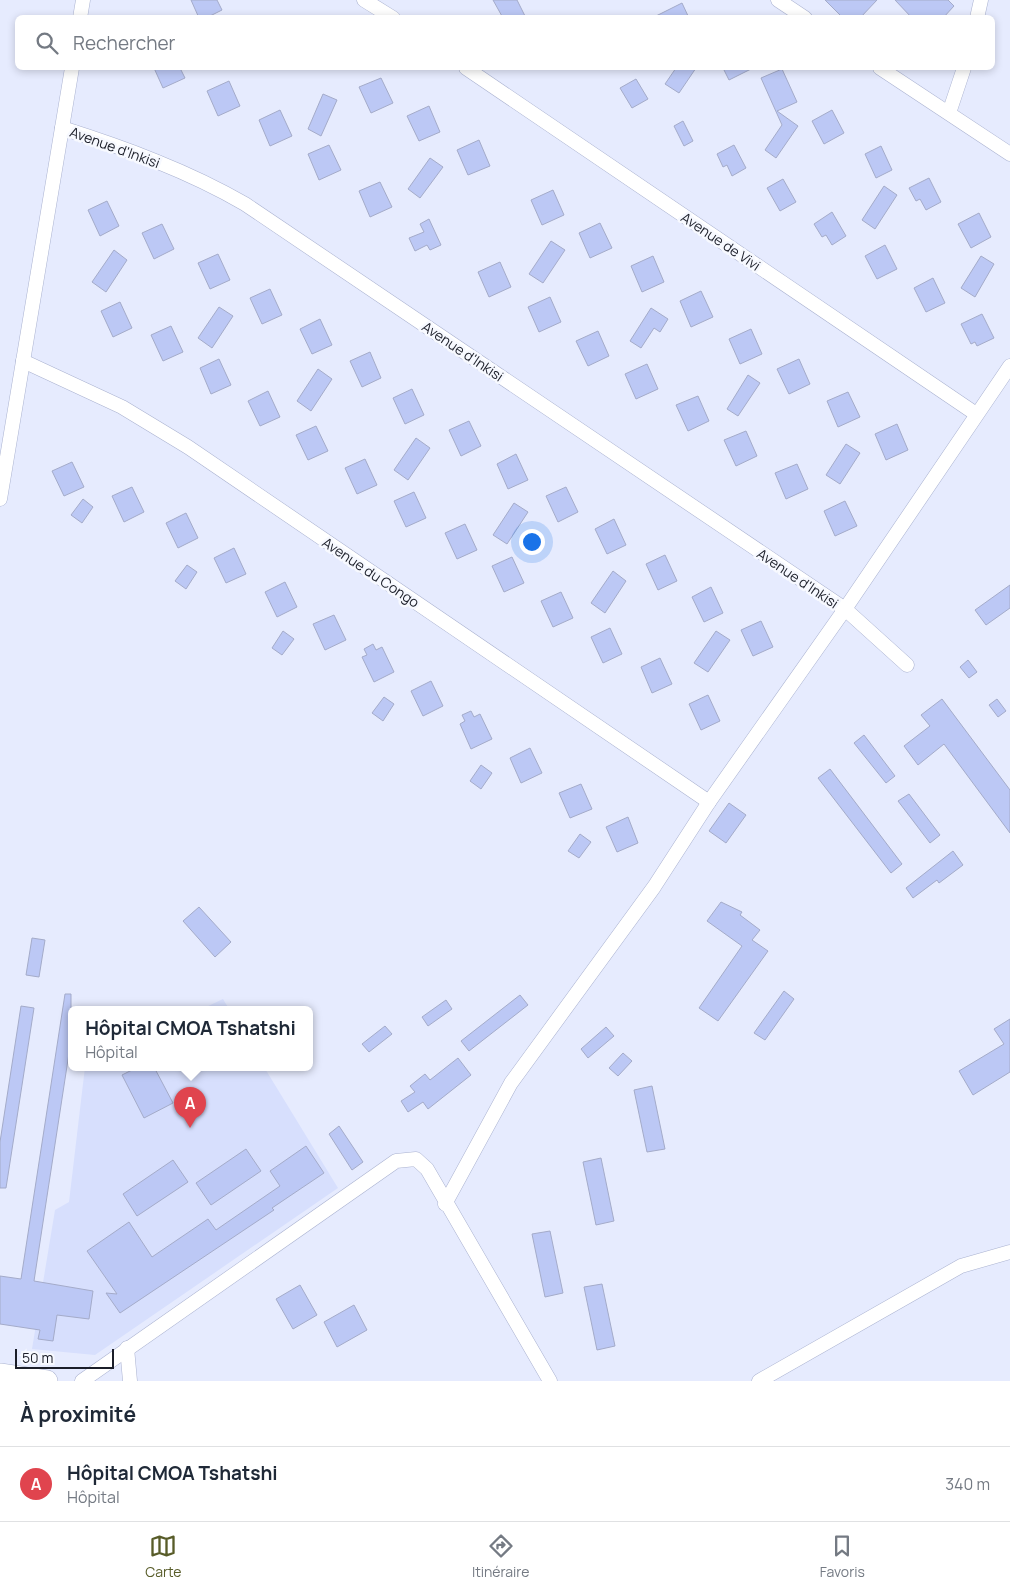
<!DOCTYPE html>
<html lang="fr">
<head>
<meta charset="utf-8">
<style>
  :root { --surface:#fff; --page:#f6f6f7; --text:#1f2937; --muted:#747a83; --line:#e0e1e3; --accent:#585c29 }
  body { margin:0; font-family:Manrope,sans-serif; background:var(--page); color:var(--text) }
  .scale { position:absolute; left:15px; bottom:12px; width:99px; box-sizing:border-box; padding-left:5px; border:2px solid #1b1e29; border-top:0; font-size:14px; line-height:18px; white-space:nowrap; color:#1b1e29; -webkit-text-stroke:4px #f7f9ff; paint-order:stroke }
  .you { position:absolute; left:531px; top:541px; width:18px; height:18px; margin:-12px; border:4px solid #fff; border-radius:50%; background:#1a73e8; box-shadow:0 0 0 8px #1a73e833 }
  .badge { display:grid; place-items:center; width:32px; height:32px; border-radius:50%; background:var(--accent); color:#fff; font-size:16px; font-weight:700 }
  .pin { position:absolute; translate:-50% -41px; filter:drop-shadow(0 1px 2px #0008) }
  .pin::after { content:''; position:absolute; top:26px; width:18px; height:15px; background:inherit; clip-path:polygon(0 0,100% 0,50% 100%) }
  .popup { position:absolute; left:68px; top:1006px; width:245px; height:65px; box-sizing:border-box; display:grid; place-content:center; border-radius:8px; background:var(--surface); filter:drop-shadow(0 1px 4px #0005); font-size:16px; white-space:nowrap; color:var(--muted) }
  .popup b { font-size:19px; color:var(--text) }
  .popup::after { content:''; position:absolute; left:50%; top:100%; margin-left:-10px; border:10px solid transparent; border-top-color:var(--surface) }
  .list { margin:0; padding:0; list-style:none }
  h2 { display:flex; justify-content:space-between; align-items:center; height:65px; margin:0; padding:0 20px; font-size:21px }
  h2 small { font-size:16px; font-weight:400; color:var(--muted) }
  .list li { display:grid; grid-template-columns:32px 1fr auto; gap:15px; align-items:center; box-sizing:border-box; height:75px; padding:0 20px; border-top:1px solid var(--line) }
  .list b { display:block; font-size:19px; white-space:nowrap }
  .list p { margin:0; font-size:16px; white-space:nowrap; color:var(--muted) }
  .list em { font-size:16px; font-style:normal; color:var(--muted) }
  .icon { flex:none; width:28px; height:28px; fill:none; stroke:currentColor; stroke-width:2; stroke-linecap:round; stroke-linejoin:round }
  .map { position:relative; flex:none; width:1010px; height:1381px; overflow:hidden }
  .search { position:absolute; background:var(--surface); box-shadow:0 2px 8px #0003; left:15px; right:15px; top:15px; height:55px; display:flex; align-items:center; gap:12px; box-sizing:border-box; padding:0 18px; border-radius:8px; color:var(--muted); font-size:19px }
  .sheet { height:140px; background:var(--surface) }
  nav { display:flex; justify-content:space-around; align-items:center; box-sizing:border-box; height:70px; border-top:1px solid var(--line); background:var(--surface); font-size:14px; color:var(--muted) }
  nav a { display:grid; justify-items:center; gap:2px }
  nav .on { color:var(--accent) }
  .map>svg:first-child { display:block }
</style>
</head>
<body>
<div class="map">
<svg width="1010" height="1381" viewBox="0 0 1010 1381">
  <rect width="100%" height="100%" fill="#e6ebfe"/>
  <g fill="#d7dffd">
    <polygon points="223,999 229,1009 202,1009"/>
    <polygon points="85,1067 264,1067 338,1188 95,1355 32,1349 55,1210 69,1202"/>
  </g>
  <g fill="#bcc8f5" stroke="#a4abc9">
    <polygon points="191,0 217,0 222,10 206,18 199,18"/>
    <polygon points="493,0 517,0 526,18 503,18"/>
    <polygon points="825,0 877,0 860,18 843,18"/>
    <polygon points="895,0 948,0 954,6 943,18 912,18"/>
    <polygon points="682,3 689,18 652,18"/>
    <polygon points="154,68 180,68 185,78 163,88"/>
    <polygon points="676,68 696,68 679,93 665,84"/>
    <polygon points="723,68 753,68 729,80"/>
    <polygon points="782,69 797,102 777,111 798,126 776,158 765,150 782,125 761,78"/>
    <polygon points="381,78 393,103 371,113 359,87"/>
    <polygon points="636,79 648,99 632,108 620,88"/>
    <polygon points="229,81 240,106 218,116 207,91"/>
    <polygon points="323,94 337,100 321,136 308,129"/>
    <polygon points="429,106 440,132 419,141 407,116"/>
    <polygon points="280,110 292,136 270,146 259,120"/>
    <polygon points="832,110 844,133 824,144 812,121"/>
    <polygon points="683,121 693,141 684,146 674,126"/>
    <polygon points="479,140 490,166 468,175 457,150"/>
    <polygon points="329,145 341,170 319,180 308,154"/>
    <polygon points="734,145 746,168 732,176 727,165 723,167 717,154"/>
    <polygon points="881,146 892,170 876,178 865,154"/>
    <polygon points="430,158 443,167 420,198 408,189"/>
    <polygon points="929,178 941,202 926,210 920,199 916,201 909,188"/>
    <polygon points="783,179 796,202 780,211 767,188"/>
    <polygon points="380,182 392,207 370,217 359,191"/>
    <polygon points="884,186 897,195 875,229 862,220"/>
    <polygon points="553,190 564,215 542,225 531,200"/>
    <polygon points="107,201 119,226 100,236 88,210"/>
    <polygon points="832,212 846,236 832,245 826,235 822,237 814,224"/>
    <polygon points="979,213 991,237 971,248 958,224"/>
    <polygon points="429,219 441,245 430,250 427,245 415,251 409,238 424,232 420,224"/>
    <polygon points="600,223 612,248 590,258 579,233"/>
    <polygon points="162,224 174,249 154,259 142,233"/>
    <polygon points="551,241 565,250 543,283 529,274"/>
    <polygon points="885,245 897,269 877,279 865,256"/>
    <polygon points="114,250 127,260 106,292 92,282"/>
    <polygon points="218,254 230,280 210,289 198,263"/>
    <polygon points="653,256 664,282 642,292 631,266"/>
    <polygon points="981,256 994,264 975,297 961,288"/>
    <polygon points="500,262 511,287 489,297 478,272"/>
    <polygon points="933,278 945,303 926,312 914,288"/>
    <polygon points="270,289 282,315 262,324 250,298"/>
    <polygon points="701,291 713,317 691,327 680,301"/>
    <polygon points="550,297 561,322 539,332 528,307"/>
    <polygon points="120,302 132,328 113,337 101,311"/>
    <polygon points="219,307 233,316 212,348 198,338"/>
    <polygon points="651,308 668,319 660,332 654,328 641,348 630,341"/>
    <polygon points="982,314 994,338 977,346 975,342 971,344 961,324"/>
    <polygon points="320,319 332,345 312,354 300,329"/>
    <polygon points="171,326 183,352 163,361 151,335"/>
    <polygon points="751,329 762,354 740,364 729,339"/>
    <polygon points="598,331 609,356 588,366 576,341"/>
    <polygon points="370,352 381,378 362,387 350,361"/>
    <polygon points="219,359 231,385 211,394 200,368"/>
    <polygon points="799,359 810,384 789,394 777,369"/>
    <polygon points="647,364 658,389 636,399 625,374"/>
    <polygon points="318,369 332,379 311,411 297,401"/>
    <polygon points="748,375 760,383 738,416 727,409"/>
    <polygon points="412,389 424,415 405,424 393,398"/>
    <polygon points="268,391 280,417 260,426 248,401"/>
    <polygon points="848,392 860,417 838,427 827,401"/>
    <polygon points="698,396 709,421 688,431 676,405"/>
    <polygon points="469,421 481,446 461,456 449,430"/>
    <polygon points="897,424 908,450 886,460 875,434"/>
    <polygon points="316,426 328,451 308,460 296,435"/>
    <polygon points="746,431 757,456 736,466 724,440"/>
    <polygon points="416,438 430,448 408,480 394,470"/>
    <polygon points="846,444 860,453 840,484 826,475"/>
    <polygon points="516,454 528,480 508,489 497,464"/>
    <polygon points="365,459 377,485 357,494 345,468"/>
    <polygon points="72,462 84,487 64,496 52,471"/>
    <polygon points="797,464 808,489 786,499 775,473"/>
    <polygon points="132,487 144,512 124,522 112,496"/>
    <polygon points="566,487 578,512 558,522 546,496"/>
    <polygon points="414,492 426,518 406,527 394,501"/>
    <polygon points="83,499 93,507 82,523 71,515"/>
    <polygon points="845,501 857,526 835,536 824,511"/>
    <polygon points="514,503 528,512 507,544 493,535"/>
    <polygon points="186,513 198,538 178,548 166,523"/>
    <polygon points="614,519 626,545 607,554 595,529"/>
    <polygon points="465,524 477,550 457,559 445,533"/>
    <polygon points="234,548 246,574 226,583 214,558"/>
    <polygon points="665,555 677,581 658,590 646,564"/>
    <polygon points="512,557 524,583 504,592 492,566"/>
    <polygon points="187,565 197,572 186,589 175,581"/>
    <polygon points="613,571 626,581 605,613 591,603"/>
    <polygon points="285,582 297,607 277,617 265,592"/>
    <polygon points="1010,585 1010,608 986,625 975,610"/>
    <polygon points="711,587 723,613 704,622 692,597"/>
    <polygon points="561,592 573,618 553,627 541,601"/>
    <polygon points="334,615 346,640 325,650 313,624"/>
    <polygon points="761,621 773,647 753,656 741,630"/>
    <polygon points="610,628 622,654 603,663 591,637"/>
    <polygon points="283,631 294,639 282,655 272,648"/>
    <polygon points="716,631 730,640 708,672 694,663"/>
    <polygon points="373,644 376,650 382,647 394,672 374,682 362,657 367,655 364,649"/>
    <polygon points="660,658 672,684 652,693 641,667"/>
    <polygon points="968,660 977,672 969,678 960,667"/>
    <polygon points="431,681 443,706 423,716 411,691"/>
    <polygon points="708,695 720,721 701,730 689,704"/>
    <polygon points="384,697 394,704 383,721 372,713"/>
    <polygon points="942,699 1010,790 1010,833 944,744 918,765 904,746 930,726 921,715"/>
    <polygon points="997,699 1006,711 998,717 989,705"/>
    <polygon points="471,711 474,717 480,714 492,739 471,749 460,724 465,721 462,715"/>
    <polygon points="864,735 895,776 886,783 854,743"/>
    <polygon points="530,748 542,773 521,783 510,758"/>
    <polygon points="481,765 492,773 481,789 470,781"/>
    <polygon points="830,769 902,864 891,873 818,778"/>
    <polygon points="581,784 592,809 570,818 559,793"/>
    <polygon points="909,794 940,835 930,843 898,801"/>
    <polygon points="729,803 746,815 726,843 709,831"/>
    <polygon points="628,817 638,843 617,852 606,827"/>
    <polygon points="580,834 591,842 579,858 568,851"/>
    <polygon points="953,851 963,865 939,883 937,880 913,898 906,888"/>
    <polygon points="721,902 742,912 740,915 760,930 752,940 768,951 718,1021 699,1008 742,946 707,921"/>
    <polygon points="199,907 231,942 215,957 183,921"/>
    <polygon points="32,938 45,940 39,977 26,975"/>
    <polygon points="784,991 794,999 765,1040 754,1033"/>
    <polygon points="65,994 71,994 71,1040 34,1281 93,1291 89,1319 57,1315 53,1341 38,1339 40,1330 0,1324 0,1276 21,1279"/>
    <polygon points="520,995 528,1005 469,1051 461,1041"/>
    <polygon points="446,1000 452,1009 428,1026 422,1017"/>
    <polygon points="21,1006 34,1008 6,1188 0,1188 0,1142"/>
    <polygon points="1010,1019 1010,1072 973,1095 959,1071 1004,1044 994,1029"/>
    <polygon points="385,1026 392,1034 369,1052 362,1044"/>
    <polygon points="606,1027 614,1036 588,1058 581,1049"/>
    <polygon points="623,1053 632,1061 618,1076 609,1068"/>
    <polygon points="458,1058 471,1075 428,1109 423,1102 408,1112 401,1101 415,1092 410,1086 425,1074 430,1080"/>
    <polygon points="138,1067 154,1067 173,1103 144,1118 122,1075"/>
    <polygon points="652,1086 665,1149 647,1152 634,1090"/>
    <polygon points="339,1126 363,1162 352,1170 329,1134"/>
    <polygon points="306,1146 324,1173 272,1208 274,1210 120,1313 106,1293 117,1294 87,1251 129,1222 152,1257 208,1219 216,1230 280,1186 270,1171"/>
    <polygon points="246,1149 261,1171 211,1205 196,1183"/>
    <polygon points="601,1158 614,1221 596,1225 583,1162"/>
    <polygon points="173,1160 188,1182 137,1216 123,1194"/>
    <polygon points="550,1231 563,1293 545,1297 532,1234"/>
    <polygon points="602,1284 615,1346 597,1350 584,1287"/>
    <polygon points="300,1285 317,1315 293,1329 276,1299"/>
    <polygon points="354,1305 367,1330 337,1347 324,1322"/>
  </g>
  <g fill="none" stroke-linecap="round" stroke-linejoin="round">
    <defs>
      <g id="minor">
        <polyline points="364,0 393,18"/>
        <polyline points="778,0 805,18"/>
        <polyline points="80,18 83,0"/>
        <polyline points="977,18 981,0"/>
        <polyline points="466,68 976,414"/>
        <polyline points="880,68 1010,154"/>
        <polyline points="949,113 964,68"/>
        <path d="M62 128C125 148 188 171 245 204L845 609 907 665"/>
        <polyline points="23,361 122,407 188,447 709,802"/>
        <polyline points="0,499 72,68"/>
        <polyline points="445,1204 511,1083 654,887 709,802 845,609 1010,366"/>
        <polyline points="127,1348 130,1381"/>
        <polyline points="82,1381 396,1161 416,1159 427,1169 550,1381"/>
        <polyline points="759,1381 961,1266 1010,1252"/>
      </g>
      <polyline id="primary" points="0,1374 47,1381"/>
    </defs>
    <use href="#minor" stroke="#aab2d0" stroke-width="15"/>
    <use href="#primary" stroke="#aab2d0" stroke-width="22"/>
    <use href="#minor" stroke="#fff" stroke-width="14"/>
    <use href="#primary" stroke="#fff" stroke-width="21"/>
  </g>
  <g text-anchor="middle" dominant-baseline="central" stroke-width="5" stroke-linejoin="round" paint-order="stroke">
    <g font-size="14" fill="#1b1e29" stroke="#f7f9ff">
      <text transform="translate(115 147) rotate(20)">Avenue d'Inkisi</text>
      <text transform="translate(721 241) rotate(34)">Avenue de Vivi</text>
      <text transform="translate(463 351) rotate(34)">Avenue d'Inkisi</text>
      <text transform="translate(371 572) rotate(34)">Avenue du Congo</text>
      <text transform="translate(798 578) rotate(34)">Avenue d'Inkisi</text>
    </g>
  </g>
</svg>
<div class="scale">50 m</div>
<div class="you"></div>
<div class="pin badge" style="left:190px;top:1128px;background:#e0444e">A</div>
<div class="popup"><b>Hôpital CMOA Tshatshi</b>Hôpital</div>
<div class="search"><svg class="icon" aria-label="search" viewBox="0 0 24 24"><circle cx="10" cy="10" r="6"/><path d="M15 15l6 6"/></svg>Rechercher</div>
</div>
<section class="sheet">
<h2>À proximité<small></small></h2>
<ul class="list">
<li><span class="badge" style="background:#e0444e">A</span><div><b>Hôpital CMOA Tshatshi</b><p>Hôpital</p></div><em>340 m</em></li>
</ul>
</section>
<nav>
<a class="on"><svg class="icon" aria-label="map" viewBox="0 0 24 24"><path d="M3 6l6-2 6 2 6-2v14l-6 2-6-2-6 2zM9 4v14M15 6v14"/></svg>Carte</a>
<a><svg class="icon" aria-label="directions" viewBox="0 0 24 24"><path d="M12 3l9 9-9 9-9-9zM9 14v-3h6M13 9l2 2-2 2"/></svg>Itinéraire</a>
<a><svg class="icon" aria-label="saved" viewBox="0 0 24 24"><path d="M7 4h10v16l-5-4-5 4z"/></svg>Favoris</a>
</nav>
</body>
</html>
